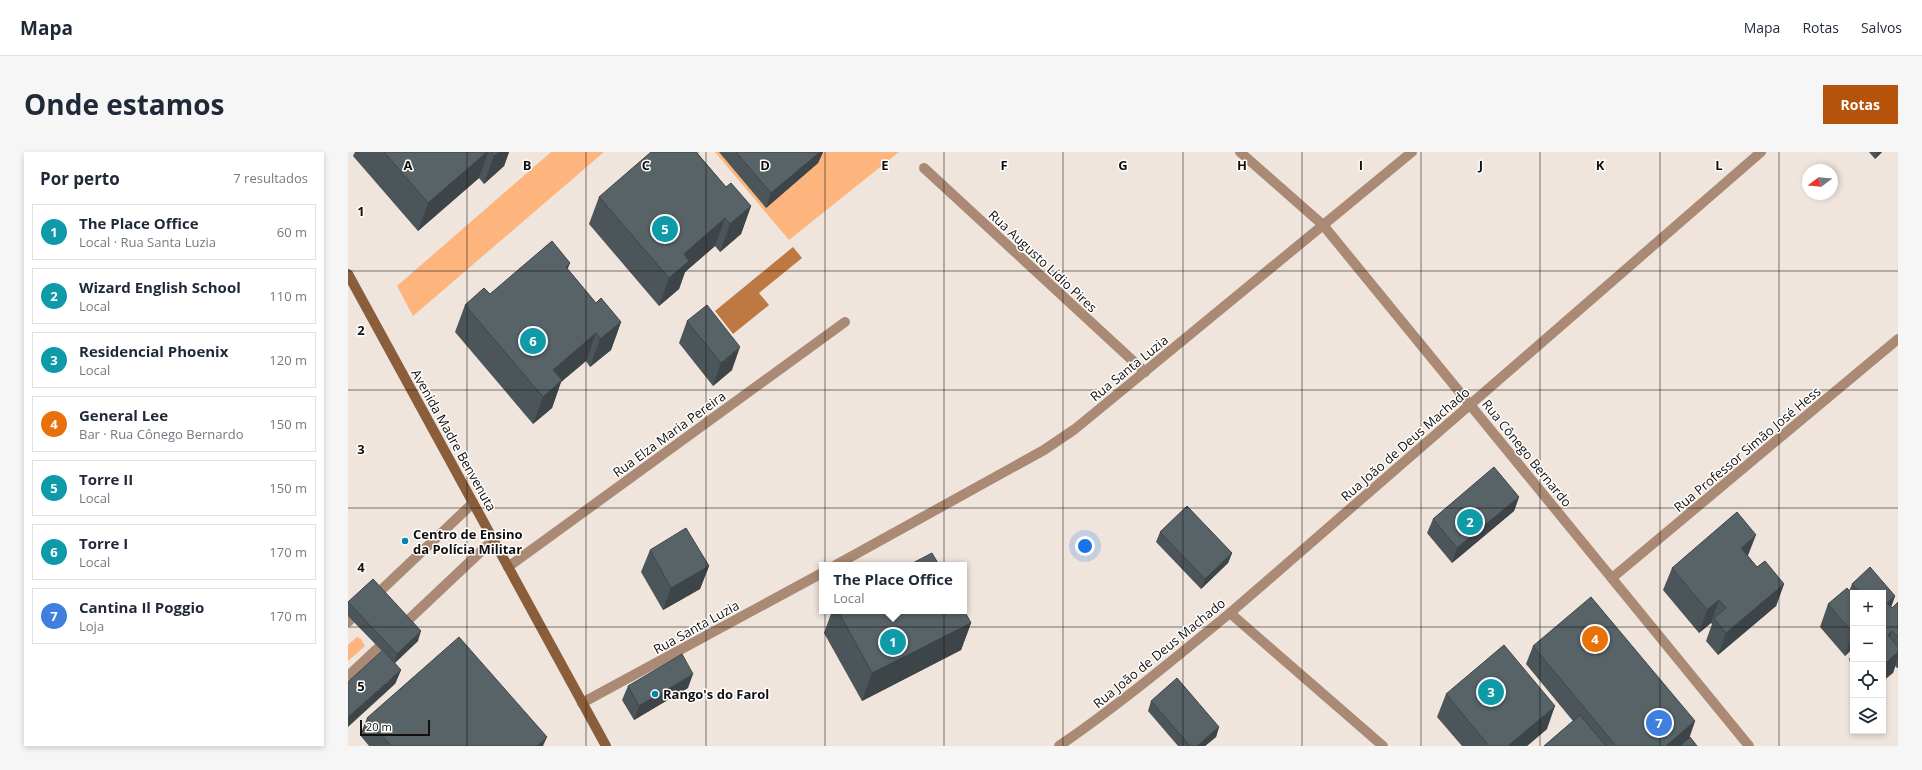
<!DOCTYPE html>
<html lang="pt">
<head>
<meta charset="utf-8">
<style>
  :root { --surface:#fff; --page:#f6f6f7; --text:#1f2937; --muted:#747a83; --line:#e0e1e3; --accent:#b45309 }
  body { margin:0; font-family:"Open Sans",sans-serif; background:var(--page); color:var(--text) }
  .controls { position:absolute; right:12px; bottom:12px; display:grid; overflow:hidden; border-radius:0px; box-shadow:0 2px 6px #0003 }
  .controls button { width:36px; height:36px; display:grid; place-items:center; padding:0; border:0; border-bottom:1px solid var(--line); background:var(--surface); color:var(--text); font:20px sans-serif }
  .compass { position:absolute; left:1454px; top:12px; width:36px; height:36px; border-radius:50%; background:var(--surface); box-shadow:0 2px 6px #0003; rotate:254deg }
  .scale { position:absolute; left:12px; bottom:10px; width:70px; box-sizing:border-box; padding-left:4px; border:2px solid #130f0d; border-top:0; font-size:11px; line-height:14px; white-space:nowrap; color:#130f0d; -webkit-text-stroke:3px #fff; paint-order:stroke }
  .you { position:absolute; left:737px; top:394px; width:14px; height:14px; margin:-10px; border:3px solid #fff; border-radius:50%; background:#1a73e8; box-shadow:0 0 0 6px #1a73e833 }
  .badge { display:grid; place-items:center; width:26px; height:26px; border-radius:50%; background:var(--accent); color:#fff; font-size:13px; font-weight:700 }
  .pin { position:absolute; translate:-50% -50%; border:2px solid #fff; box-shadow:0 1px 4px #0006 }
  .popup { position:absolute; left:471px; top:410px; width:148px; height:52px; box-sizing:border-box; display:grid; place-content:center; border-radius:0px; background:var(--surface); filter:drop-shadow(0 1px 3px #0005); font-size:13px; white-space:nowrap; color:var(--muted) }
  .popup b { font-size:15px; color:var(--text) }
  .popup::after { content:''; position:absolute; left:50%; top:100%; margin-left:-8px; border:8px solid transparent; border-top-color:var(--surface) }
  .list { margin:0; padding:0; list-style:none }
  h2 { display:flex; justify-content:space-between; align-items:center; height:52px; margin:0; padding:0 16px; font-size:17px }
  h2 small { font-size:13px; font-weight:400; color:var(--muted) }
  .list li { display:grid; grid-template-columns:26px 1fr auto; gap:12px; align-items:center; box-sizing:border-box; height:56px; margin:0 8px 8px; padding:0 8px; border:1px solid var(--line); border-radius:0px }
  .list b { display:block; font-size:15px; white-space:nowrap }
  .list p { margin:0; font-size:13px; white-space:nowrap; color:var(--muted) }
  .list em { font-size:13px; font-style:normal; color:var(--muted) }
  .icon { flex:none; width:22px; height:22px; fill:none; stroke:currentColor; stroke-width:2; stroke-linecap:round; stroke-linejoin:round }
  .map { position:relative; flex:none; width:1550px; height:594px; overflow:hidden; border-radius:0px }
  header { display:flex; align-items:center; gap:24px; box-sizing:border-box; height:56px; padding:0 20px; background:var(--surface); border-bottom:1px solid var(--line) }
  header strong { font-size:19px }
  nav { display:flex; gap:22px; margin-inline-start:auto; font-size:14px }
  .intro { display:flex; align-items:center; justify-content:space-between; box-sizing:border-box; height:96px; padding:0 24px }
  h1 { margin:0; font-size:28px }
  .button { padding:10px 18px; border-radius:0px; background:var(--accent); color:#fff; font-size:14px; font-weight:700 }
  main { display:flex; gap:24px; padding:0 24px }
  aside { flex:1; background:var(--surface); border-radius:0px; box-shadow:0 2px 6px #0003 }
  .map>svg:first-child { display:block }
</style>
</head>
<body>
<header>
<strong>Mapa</strong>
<nav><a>Mapa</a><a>Rotas</a><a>Salvos</a></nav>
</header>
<div class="intro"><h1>Onde estamos</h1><a class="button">Rotas</a></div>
<main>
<aside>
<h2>Por perto<small>7 resultados</small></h2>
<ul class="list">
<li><span class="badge" style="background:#0f9aa8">1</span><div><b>The Place Office</b><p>Local · Rua Santa Luzia</p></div><em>60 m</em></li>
<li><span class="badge" style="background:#0f9aa8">2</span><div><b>Wizard English School</b><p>Local</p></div><em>110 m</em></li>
<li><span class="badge" style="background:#0f9aa8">3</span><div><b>Residencial Phoenix</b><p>Local</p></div><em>120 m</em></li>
<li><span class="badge" style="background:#e8710a">4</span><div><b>General Lee</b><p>Bar · Rua Cônego Bernardo</p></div><em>150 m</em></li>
<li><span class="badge" style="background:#0f9aa8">5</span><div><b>Torre II</b><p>Local</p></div><em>150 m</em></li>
<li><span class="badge" style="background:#0f9aa8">6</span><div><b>Torre I</b><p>Local</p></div><em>170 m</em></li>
<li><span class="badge" style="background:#3f7fe0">7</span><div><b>Cantina Il Poggio</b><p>Loja</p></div><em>170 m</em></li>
</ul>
</aside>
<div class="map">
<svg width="1550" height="594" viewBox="0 0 1550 594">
  <rect width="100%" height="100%" fill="#f0e5dd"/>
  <g fill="#feb57d">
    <polygon points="203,0 256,0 65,164 49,134"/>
    <polygon points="367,0 551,0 441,88"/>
    <polygon points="9,485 13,487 17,494 0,509 0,493"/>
  </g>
  <polygon fill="#be7942" points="445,95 454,106 411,141 421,153 385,182 367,159"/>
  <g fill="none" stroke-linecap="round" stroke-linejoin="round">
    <g stroke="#aa8a74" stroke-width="10">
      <polyline points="27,444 125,351"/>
      <polyline points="0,470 3,467"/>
      <polyline points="55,473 145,388"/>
      <polyline points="0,524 30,496"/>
    </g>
    <g stroke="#aa8a74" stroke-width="10">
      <polyline points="892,0 975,73 1401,594"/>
      <polyline points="576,16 797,220"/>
      <polyline points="488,413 696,298 727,277 1064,0"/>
      <polyline points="160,415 497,170"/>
      <polyline points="1264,426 1550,187"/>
      <polyline points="882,461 1035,594"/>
      <polyline points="234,551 474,421"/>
      <path d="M711 594C771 553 826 507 882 461L1413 0"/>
    </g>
    <polyline stroke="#8a5d3b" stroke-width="10" points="0,122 258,594"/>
  </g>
  <g fill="#4c5559">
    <polygon points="7,0 161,0 156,14 136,32 131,26 70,79 5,4"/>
    <polygon points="351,0 350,2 378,35 403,54 393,82 372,100 367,94 337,120 331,137 311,154 241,72 251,45"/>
    <polygon points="371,0 475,0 470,11 418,56"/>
    <polygon points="1521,0 1534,0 1527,7"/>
    <polygon points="220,118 248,151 273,170 263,198 242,215 238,209 213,230 204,256 185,272 107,180 117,153 142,142"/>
    <polygon points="339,169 384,218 365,234 331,191"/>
    <polygon points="1171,345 1166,359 1104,411 1079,381 1085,367"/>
    <polygon points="812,380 884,401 880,411 853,437 808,390"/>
    <polygon points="302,398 361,414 352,437 315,458 293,420"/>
    <polygon points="1400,404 1409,415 1436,432 1428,454 1370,503 1358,489 1364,472 1363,471 1351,481 1315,438 1324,416"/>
    <polygon points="1504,432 1547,444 1543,455 1544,456 1550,450 1550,516 1549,516 1547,514 1545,521 1535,441 1505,441 1505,513 1501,508 1505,497 1504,497 1497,504 1472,475 1480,452 1501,439"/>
    <polygon points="0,450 70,489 46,511 53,518 47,532 34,499 0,464"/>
    <polygon points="484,459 616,459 623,471 613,498 514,549 476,481"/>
    <polygon points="1185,494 1347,569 1341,585 1349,594 1196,594 1225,569 1178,512"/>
    <polygon points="280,534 340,536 286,568 274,548"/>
    <polygon points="1098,542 1199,577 1179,594 1114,594 1089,565"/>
    <polygon points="803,549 871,575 868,585 857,594 830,594 800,559"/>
    <polygon points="19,566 195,594 21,594 12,583"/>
  </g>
  <g fill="#3e4549">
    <polygon points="139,0 140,0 131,26 70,79 80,51"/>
    <polygon points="151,0 161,0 156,14 136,32 146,4"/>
    <polygon points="472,0 475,0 470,11 418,56 423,41"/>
    <polygon points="1530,0 1534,0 1527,7"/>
    <polygon points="403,54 393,82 372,100 382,72"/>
    <polygon points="377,66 367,94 337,120 331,137 311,154 321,126 336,102"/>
    <polygon points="222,111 212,138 218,115"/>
    <polygon points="273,170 263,198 242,215 252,187"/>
    <polygon points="248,181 238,209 213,230 204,256 185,272 205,218"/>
    <polygon points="392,195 384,218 365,234 373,211"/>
    <polygon points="1171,345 1166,359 1104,411 1109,396"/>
    <polygon points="1408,383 1399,406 1393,396"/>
    <polygon points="884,401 880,411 853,437 857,427"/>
    <polygon points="361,414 352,437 315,458 323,436"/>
    <polygon points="1436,432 1428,454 1370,503 1378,481"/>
    <polygon points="1547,444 1539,467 1539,451"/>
    <polygon points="1371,448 1363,471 1351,481 1359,458"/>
    <polygon points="623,471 613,498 514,549 524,521"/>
    <polygon points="73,479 70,489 46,512 49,502"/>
    <polygon points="1544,479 1536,501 1540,483"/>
    <polygon points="1505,481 1505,495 1504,497 1497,504"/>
    <polygon points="1550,500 1550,506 1545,521 1535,529 1535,513"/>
    <polygon points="53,518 47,532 0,575 0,565"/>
    <polygon points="345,522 340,536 286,568 291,554"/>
    <polygon points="1207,554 1199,577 1179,594 1160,594"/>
    <polygon points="1347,569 1341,587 1333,594 1318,594"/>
    <polygon points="871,575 868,585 857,594 849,594"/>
    <polygon points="199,585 195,594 189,594"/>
  </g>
  <g fill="#586368" stroke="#3e4549">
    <polygon points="36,0 139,0 80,51"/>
    <polygon points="143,0 151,0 146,4"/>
    <polygon points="303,0 348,0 378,35 383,31 403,54 382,72 377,66 336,102 341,109 321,126 251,45"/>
    <polygon points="388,0 472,0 423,41"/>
    <polygon points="204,89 222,111 218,115 248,151 253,146 273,170 252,187 248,181 205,218 214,228 195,245 117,153 136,136 142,142"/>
    <polygon points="359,153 392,195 373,211 339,169"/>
    <polygon points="1146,315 1171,345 1109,396 1085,367"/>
    <polygon points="839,354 884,401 857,427 812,380"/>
    <polygon points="1389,360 1408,383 1393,396 1409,415 1417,409 1436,432 1378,481 1366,466 1378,456 1371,448 1359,458 1324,416"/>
    <polygon points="338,376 361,414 323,436 302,398"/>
    <polygon points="584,401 591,413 561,413"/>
    <polygon points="1522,415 1547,444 1539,451 1544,456 1550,450 1550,485 1544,479 1540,483 1550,495 1550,500 1535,513 1535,441 1512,441 1504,432"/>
    <polygon points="25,427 73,479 49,502 0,450"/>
    <polygon points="1499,436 1505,443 1505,481 1480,452"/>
    <polygon points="1243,445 1347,569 1318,594 1268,594 1185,494"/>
    <polygon points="616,458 623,471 524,521 490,459 616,459"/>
    <polygon points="111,485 199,585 189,594 43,594 19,566"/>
    <polygon points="1156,493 1207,554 1160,594 1141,594 1098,542"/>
    <polygon points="35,498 53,518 0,565 0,530"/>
    <polygon points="334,502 345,522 291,554 280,534"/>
    <polygon points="829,526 871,575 849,594 842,594 803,549"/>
    <polygon points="1232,563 1258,594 1196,594"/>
    <polygon points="1342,585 1349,594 1332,594"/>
  </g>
  <path fill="none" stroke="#130f0d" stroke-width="1" stroke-opacity="0.55" d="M119 0V594M238 0V594M358 0V594M477 0V594M596 0V594M715 0V594M835 0V594M954 0V594M1073 0V594M1192 0V594M1312 0V594M1431 0V594M0 119H1550M0 238H1550M0 356H1550M0 475H1505M1535 475H1550"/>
  <g fill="#0285a8" stroke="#fff" stroke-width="1.5">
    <circle cx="57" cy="389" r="4"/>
    <circle cx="307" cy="542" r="4"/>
  </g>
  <g text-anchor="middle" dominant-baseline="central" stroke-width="3" stroke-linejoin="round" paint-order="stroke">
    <g font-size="13" fill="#130f0d" stroke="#fff">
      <text transform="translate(695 109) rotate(43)">Rua Augusto Lídio Pires</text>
      <text transform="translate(781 216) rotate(-39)">Rua Santa Luzia</text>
      <text transform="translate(321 282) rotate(-36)">Rua Elza Maria Pereira</text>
      <text transform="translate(106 288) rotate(61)">Avenida Madre Benvenuta</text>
      <text transform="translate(1057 292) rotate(-41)">Rua João de Deus Machado</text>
      <text transform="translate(1399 297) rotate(-40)">Rua Professor Simão José Hess</text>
      <text transform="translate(1179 301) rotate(51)">Rua Cônego Bernardo</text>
      <text transform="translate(348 475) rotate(-29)">Rua Santa Luzia</text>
      <text transform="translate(811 501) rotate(-39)">Rua João de Deus Machado</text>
    </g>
    <g font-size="13" font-weight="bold" fill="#130f0d" stroke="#fff" text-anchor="start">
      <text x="65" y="382">Centro de Ensino<tspan x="65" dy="15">da Polícia Militar</tspan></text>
      <text x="315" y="542">Rango's do Farol</text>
    </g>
  </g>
  <g font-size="13" text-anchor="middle" font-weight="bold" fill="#130f0d" stroke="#fff" stroke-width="3" stroke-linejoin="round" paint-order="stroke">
    <text x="60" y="18">A</text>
    <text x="179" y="18">B</text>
    <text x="298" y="18">C</text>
    <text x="417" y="18">D</text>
    <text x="537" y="18">E</text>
    <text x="656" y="18">F</text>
    <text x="775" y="18">G</text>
    <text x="894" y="18">H</text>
    <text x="1013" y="18">I</text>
    <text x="1133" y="18">J</text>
    <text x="1252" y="18">K</text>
    <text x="1371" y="18">L</text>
    <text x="13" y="64">1</text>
    <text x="13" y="183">2</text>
    <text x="13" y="302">3</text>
    <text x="13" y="420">4</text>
    <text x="13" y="539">5</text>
  </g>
</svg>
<div class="controls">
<button>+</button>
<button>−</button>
<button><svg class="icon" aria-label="locate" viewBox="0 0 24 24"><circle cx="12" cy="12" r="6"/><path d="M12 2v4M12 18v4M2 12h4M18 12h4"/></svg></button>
<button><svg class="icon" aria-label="layers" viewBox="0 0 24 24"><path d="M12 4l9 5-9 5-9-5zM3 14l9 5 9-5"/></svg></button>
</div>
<svg class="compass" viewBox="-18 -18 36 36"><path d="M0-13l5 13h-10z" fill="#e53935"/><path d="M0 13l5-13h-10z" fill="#747a83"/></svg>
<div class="scale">20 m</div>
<div class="you"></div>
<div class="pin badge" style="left:545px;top:490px;background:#0f9aa8">1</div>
<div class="popup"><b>The Place Office</b>Local</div>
<div class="pin badge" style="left:1122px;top:370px;background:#0f9aa8">2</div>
<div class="pin badge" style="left:1143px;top:540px;background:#0f9aa8">3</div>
<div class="pin badge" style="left:1247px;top:487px;background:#e8710a">4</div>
<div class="pin badge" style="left:317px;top:77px;background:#0f9aa8">5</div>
<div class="pin badge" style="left:185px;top:189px;background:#0f9aa8">6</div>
<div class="pin badge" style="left:1311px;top:571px;background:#3f7fe0">7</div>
</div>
</main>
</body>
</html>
